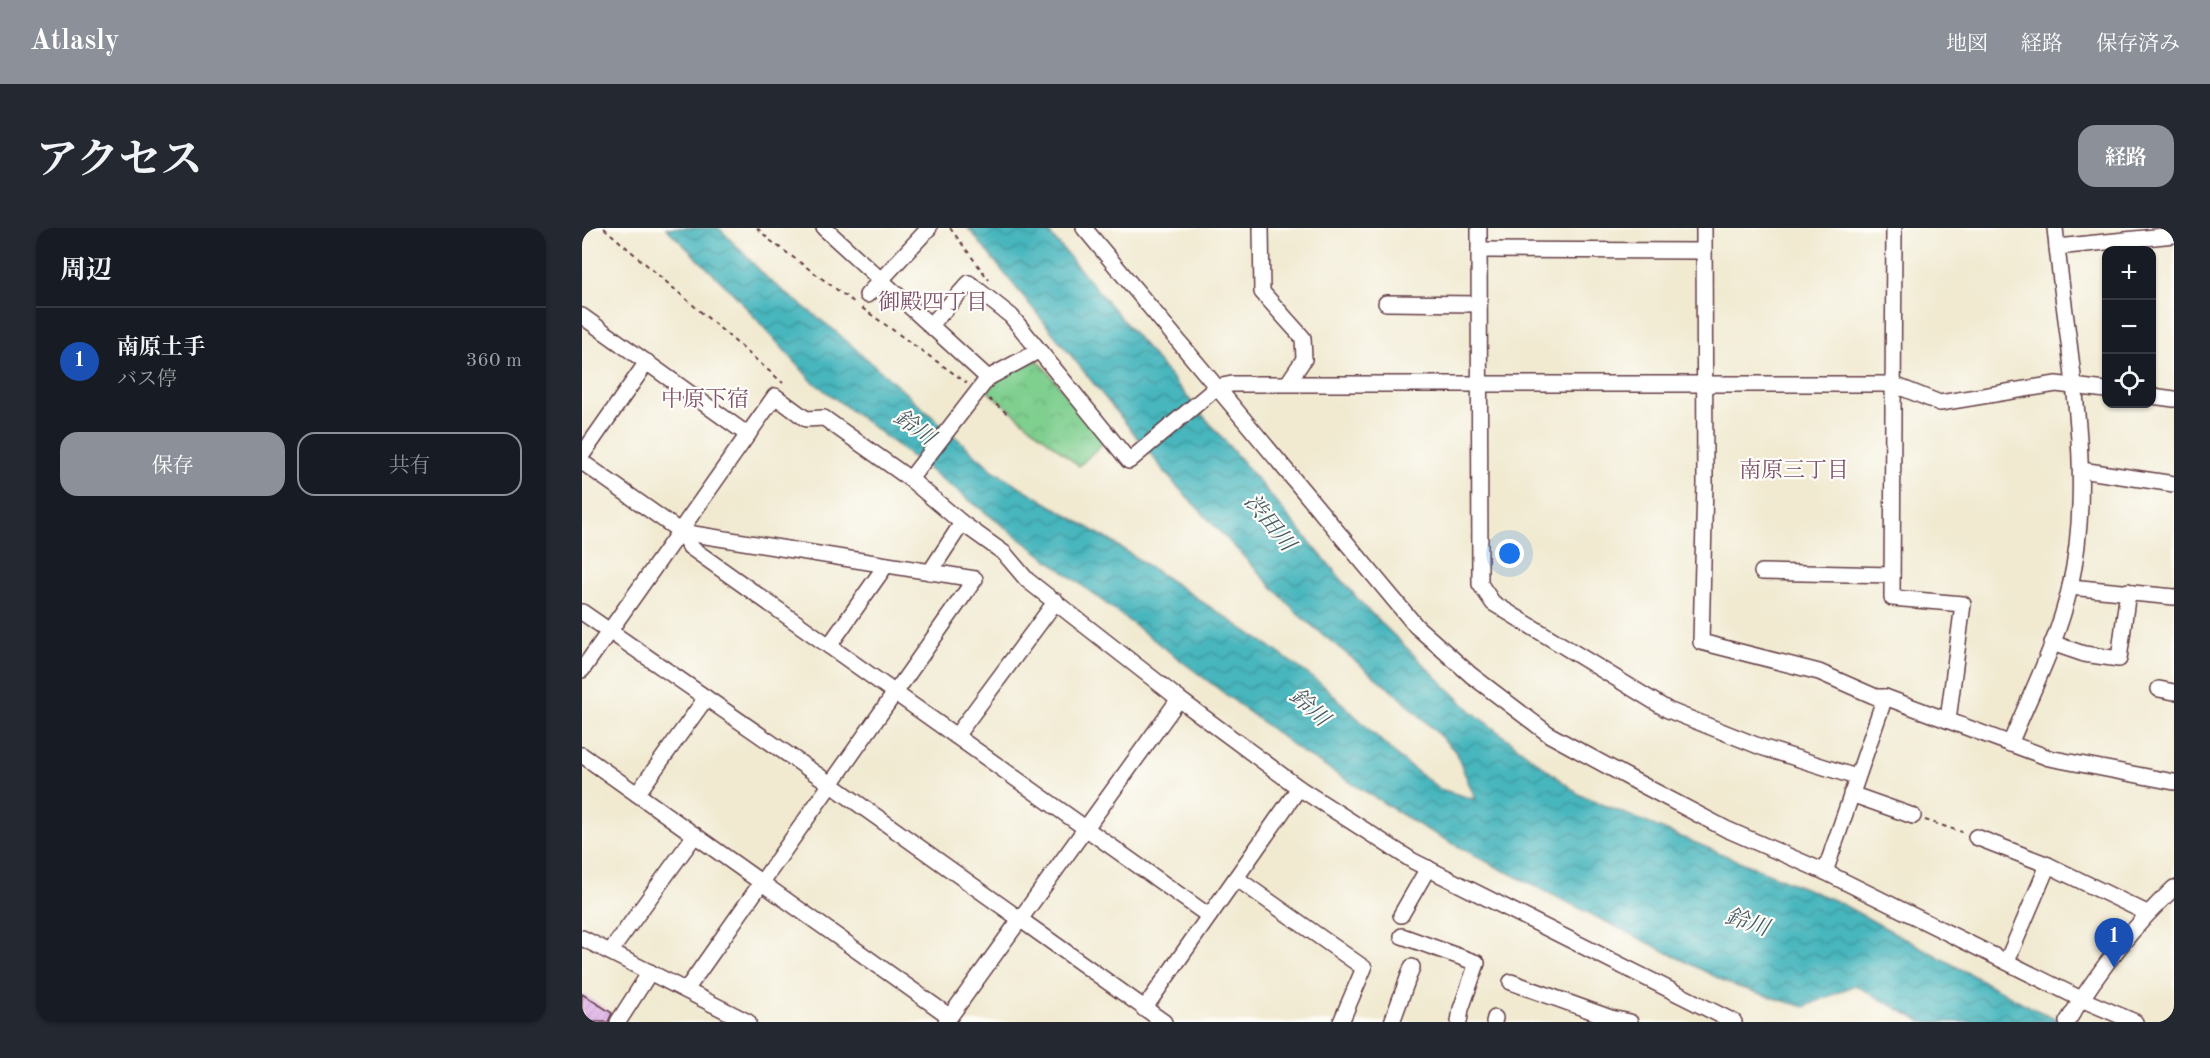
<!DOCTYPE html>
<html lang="ja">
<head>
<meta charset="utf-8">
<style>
  :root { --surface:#171b24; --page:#242831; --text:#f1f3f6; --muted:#9ea1a6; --line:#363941; --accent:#8c9099 }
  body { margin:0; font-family:"Old Standard TT","Noto Serif JP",serif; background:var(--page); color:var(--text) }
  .controls { position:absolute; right:18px; top:18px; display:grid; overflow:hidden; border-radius:12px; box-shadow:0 2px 4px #0004 }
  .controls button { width:54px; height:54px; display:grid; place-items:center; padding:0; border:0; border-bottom:2px solid var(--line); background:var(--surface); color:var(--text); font:30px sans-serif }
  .you { position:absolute; left:928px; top:326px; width:21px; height:21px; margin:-15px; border:4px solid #fff; border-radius:50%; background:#1a73e8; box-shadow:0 0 0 9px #1a73e833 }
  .badge { display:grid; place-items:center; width:39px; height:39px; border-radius:50%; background:var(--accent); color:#fff; font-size:20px; font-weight:700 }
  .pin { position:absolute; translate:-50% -50px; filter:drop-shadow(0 2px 3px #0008) }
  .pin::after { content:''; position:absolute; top:32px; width:21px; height:18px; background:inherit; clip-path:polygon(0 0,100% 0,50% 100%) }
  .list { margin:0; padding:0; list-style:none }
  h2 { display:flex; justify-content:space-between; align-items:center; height:78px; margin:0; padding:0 24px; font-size:26px }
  h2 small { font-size:20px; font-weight:400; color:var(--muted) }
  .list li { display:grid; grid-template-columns:39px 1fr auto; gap:18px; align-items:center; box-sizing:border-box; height:108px; padding:0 24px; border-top:2px solid var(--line) }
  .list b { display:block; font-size:22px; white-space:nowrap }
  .list p { margin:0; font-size:20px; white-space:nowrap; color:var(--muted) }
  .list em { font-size:20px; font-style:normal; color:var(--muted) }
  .actions { display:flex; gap:12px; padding:18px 24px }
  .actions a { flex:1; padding:14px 0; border:2px solid var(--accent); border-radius:18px; text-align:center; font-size:21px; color:var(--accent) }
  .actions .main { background:var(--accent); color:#fff }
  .icon { flex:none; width:33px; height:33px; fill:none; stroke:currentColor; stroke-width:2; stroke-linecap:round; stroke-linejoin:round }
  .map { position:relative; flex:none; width:1592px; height:794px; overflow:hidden; border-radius:18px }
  header { display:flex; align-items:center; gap:36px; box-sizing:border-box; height:84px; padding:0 30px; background:var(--accent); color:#fff }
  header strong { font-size:28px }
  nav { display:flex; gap:33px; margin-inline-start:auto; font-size:21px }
  .intro { display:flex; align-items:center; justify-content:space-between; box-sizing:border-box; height:144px; padding:0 36px }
  h1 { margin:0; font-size:42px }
  .button { padding:15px 27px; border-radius:18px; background:var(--accent); color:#fff; font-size:21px; font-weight:700 }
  main { display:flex; gap:36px; padding:0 36px }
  aside { flex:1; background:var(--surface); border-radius:18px; box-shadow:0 2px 4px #0004 }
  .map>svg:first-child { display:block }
</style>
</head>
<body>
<header>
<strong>Atlasly</strong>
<nav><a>地図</a><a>経路</a><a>保存済み</a></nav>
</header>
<div class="intro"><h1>アクセス</h1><a class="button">経路</a></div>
<main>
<aside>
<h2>周辺<small></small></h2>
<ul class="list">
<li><span class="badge" style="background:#1a4fb4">1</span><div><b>南原土手</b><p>バス停</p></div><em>360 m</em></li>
</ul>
<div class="actions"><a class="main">保存</a><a>共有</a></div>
</aside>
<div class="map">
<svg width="1592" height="794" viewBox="0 0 1592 794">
  <defs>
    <pattern id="park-crowns" width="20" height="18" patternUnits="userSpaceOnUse" patternTransform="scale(1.5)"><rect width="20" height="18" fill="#7fcf8f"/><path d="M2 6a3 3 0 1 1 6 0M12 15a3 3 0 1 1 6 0" fill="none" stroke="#6fb17c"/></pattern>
    <pattern id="water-waves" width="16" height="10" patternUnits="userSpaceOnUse" patternTransform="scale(1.5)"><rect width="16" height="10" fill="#46b6bd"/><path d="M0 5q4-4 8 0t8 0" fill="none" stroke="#3c939a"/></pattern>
    <pattern id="building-hatch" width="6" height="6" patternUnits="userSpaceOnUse" patternTransform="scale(1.5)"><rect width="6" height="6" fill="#ddade7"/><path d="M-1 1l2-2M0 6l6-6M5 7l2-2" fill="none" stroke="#bf94c6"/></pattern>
  </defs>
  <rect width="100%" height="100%" fill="#fdfcf7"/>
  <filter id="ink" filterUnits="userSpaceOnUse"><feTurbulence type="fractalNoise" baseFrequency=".0167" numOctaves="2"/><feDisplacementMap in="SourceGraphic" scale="12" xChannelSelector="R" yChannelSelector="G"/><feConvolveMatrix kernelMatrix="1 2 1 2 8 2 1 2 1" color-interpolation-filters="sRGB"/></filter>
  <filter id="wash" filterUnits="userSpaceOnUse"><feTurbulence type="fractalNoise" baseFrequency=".008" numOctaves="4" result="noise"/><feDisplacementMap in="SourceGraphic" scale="24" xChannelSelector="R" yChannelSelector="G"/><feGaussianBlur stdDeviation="1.35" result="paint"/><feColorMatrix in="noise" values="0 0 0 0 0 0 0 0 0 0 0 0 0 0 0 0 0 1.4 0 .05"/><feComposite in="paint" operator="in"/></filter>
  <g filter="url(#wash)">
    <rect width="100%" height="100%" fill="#f1ead1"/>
    <polygon fill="url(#park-crowns)" stroke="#64775d" stroke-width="1.5" points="456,132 523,213 497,238 404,162 418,148"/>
    <polygon fill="url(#water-waves)" stroke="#486a74" stroke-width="1.5" points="84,0 137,0 187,52 252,102 412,243 527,312 687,418 742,458 817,530 858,561 894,572 873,523 824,474 718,388 592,255 386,0 463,0 781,377 889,483 998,567 1256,674 1450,780 1482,794 1340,794 1273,757 1222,779 1150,757 911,637 842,600 721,525 230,153 152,66"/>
    <g id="blocks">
      <polygon fill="url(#building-hatch)" points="0,766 30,785 26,794 0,794"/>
    </g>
  </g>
  <g filter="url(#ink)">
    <use href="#blocks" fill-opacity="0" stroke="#633d44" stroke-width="1.5"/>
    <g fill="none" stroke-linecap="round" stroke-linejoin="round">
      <defs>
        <g id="minor">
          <polyline points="242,0 406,150"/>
          <polyline points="502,0 834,398 889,447 968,507 1051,552 1144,601 1243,644 1499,771 1553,794"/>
          <polyline points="679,0 680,64 721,110 722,131 706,155"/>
          <polyline points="897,0 898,356 911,375 1086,482 1179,519 1274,549"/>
          <polyline points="1122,0 1123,255 1119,414 1237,444 1294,469 1303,469 1467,530 1592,554"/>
          <polyline points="1312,0 1310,370 1381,376 1366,492"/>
          <polyline points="1473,0 1475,19"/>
          <polyline points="897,22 1122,23"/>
          <polyline points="285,67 347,0"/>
          <polyline points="804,75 897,76"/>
          <polyline points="0,88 166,207"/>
          <polyline points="348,98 387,55 429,88 547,233 635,159 650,156 1310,156 1358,175 1474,156 1524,162"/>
          <polyline points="1570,168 1592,171"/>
          <polyline points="0,227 65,134"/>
          <polyline points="0,234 99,304 108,319 627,688"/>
          <polyline points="1499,242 1592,256"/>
          <polyline points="328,251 380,295 422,325 445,352 597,471 717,560 831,633 1152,794"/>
          <polyline points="99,304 393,351 104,762"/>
          <polyline points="348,344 380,295"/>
          <polyline points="1180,344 1310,347"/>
          <polyline points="1488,359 1592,369"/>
          <polyline points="0,384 250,557 582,794"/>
          <polyline points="1470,415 1502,426 1537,431 1546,363"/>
          <polyline points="247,418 304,337"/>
          <polyline points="0,442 193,168 224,191 242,190 328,251 406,150 456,123"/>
          <polyline points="1577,461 1592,464"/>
          <polyline points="374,508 474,373"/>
          <path d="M1428 516C1449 465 1476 413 1488 359 1513 247 1487 131 1475 19L1592 7"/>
          <polyline points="0,527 367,788"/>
          <polyline points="55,566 124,470"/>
          <polyline points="1269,566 1331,588"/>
          <polyline points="1394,609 1466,637 1565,685"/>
          <polyline points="1243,644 1303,469"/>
          <polyline points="654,650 782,740 759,794"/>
          <polyline points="819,687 846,640"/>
          <polyline points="820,708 895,735 879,781 877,794"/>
          <polyline points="0,710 166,794"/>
          <polyline points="28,724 113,607"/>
          <polyline points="1425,733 1466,637"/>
          <polyline points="929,754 1029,790 1048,794"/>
          <polyline points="562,781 717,560"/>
          <polyline points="36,794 68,744"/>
          <polyline points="364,794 597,471"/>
          <polyline points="810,794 830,739"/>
          <polyline points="912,794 913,790"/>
          <path d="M1485 794C1515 745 1550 699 1592 660"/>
        </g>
      </defs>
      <use href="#minor" stroke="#633d44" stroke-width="18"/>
      <g stroke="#633d44" stroke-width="2" stroke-dasharray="4.5 4.5" stroke-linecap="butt">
        <polyline points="22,0 201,155"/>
        <polyline points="175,0 189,13 273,75"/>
        <polyline points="368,0 407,52"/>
        <polyline points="280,80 385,155"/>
        <polyline points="407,171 426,186"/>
        <polyline points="1343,592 1380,604"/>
      </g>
      <use href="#minor" stroke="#fff" stroke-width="15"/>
    </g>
  </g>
  <g text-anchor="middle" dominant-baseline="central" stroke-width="4.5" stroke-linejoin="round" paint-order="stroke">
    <g font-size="22" fill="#7d516d" stroke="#fdfcf7">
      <text x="351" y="75">御殿四丁目</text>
      <text x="123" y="172">中原下宿</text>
      <text x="1212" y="243">南原三丁目</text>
    </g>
    <g font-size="22" font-style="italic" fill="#485b65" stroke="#fdfcf7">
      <text transform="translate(332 200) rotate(36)">鈴川</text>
      <text transform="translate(687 295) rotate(51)">渋田川</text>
      <text transform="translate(727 480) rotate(42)">鈴川</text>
      <text transform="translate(1165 695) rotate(18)">鈴川</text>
    </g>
  </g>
</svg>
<div class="controls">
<button>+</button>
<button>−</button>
<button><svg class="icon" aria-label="locate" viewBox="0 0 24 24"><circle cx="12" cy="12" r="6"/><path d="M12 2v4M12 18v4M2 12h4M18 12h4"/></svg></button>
</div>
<div class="you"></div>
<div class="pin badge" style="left:1532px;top:740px;background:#1a4fb4">1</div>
</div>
</main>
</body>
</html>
